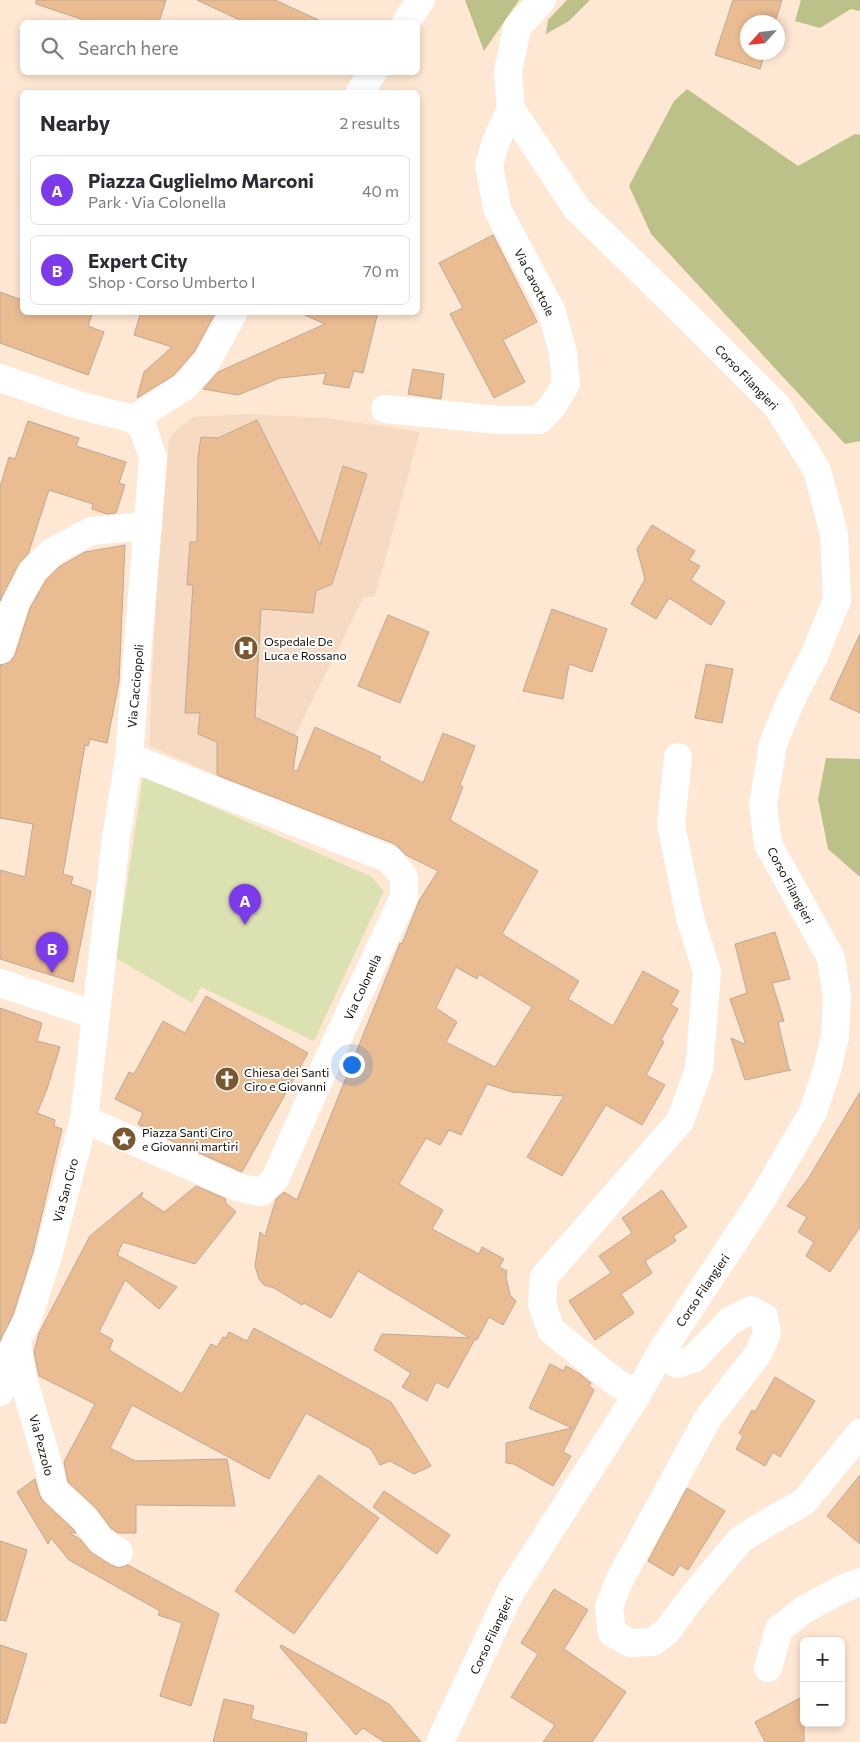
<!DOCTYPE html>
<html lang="en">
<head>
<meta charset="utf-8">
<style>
  :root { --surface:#fff; --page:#f7f7f7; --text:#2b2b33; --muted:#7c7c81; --line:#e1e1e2; --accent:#7c3aed }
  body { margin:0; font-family:Commissioner,sans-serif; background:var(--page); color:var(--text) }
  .controls { position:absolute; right:15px; bottom:15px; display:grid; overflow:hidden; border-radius:8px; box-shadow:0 2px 8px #0003 }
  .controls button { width:45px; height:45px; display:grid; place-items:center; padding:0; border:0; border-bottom:1px solid var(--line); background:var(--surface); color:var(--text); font:25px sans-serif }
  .compass { position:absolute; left:740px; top:15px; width:45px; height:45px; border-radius:50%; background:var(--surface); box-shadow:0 2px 8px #0003; rotate:243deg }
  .you { position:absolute; left:351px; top:1064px; width:18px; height:18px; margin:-12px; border:4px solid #fff; border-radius:50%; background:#1a73e8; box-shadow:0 0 0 8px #1a73e833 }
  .badge { display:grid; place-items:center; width:32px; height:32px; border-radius:50%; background:var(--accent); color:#fff; font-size:16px; font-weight:700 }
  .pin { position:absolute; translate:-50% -41px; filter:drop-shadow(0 1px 2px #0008) }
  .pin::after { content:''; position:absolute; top:26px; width:18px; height:15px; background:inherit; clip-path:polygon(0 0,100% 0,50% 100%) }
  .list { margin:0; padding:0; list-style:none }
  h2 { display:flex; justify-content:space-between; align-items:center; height:65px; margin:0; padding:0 20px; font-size:21px }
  h2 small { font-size:16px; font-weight:400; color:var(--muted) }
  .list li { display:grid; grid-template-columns:32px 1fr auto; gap:15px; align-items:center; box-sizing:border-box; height:70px; margin:0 10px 10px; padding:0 10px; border:1px solid var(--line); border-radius:8px }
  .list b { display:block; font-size:19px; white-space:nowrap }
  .list p { margin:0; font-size:16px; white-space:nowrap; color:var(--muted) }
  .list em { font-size:16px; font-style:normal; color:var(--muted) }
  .icon { flex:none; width:28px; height:28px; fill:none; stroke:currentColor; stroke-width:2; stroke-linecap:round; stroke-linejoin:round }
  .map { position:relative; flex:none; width:860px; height:1742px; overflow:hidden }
  .search { position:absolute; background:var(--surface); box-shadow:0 2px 8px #0003; left:20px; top:20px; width:400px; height:55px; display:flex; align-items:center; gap:12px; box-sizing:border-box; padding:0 18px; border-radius:8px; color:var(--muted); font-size:19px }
  .panel { position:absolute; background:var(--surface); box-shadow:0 2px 8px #0003; left:20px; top:90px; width:400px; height:225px; border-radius:8px }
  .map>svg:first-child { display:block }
</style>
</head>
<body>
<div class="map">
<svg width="860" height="1742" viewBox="0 0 860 1742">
  <rect width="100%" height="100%" fill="#fee7d3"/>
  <polygon fill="#f6dac1" points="246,414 328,418 420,432 375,596 363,598 302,721 267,798 150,746 151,694 156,603 169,440 177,429 194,417"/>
  <polygon fill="#dbe1b0" points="143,776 372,877 384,891 314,1041 201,987 192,1003 116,958"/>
  <g fill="#bbc188">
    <polygon points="465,0 519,0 484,51"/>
    <polygon points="567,0 590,0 569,21 546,34 548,20"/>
    <polygon points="801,0 860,0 860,11 851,9 820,28 795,21"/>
    <polygon points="687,89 798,166 855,134 860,135 860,441 845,444 651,234 629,186 674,101"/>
    <polygon points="826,758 860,759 860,877 828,849 818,799"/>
  </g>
  <g fill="#eabc92" stroke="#bea895" fill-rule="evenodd">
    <polygon points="36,0 166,0 159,22 90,22 36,4"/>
    <polygon points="197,0 275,0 323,22 244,22"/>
    <polygon points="733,0 782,0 775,22 748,22 748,52 765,52 760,69 715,55"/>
    <polygon points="493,235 537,322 503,340 525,382 494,398 450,314 463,308 439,263"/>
    <polygon points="0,292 22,300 22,312 93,312 88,326 104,332 88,375 0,343"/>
    <polygon points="141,312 216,312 194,352 174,375 137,398 144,372 172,347 134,335"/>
    <polygon points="298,312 378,312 363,373 354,371 349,388 323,384 326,373 280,378 238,395 203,389 218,372 325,324"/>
    <polygon points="413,369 444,374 441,399 408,394"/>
    <path d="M257 420 320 545 343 466 367 474 332 584 316 591 313 613 261 609 255 717 298 737 293 770 297 771 315 727 381 757 379 760 423 783 443 733 475 746 460 785 463 787 450 820 538 871 502 934 579 981 568 999 613 1026 643 971 679 991 671 1005 678 1009 661 1040 664 1042 646 1075 665 1085 642 1125 606 1105 562 1176 527 1157 564 1096 512 1092 487 1084 461 1135 449 1130 440 1145 426 1138 399 1184 443 1210 432 1229 479 1254 482 1247 504 1259 499 1267 507 1271 506 1277 510 1295 516 1301 503 1325 489 1317 477 1340 475 1339 448 1388 436 1382 427 1401 402 1387 411 1373 374 1350 382 1334 470 1338 358 1271 331 1318 304 1303 302 1305 274 1288 264 1285 259 1279 255 1266 260 1232 265 1236 276 1199 284 1192 297 1200 400 943 402 944 419 901 438 871 406 855 395 844 217 775V742L198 734 200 713H185L193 585H187L190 542H197L198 457 201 437 218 438ZM456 967 477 979 479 974 532 1007 495 1067 446 1042 457 1022 436 1008Z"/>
    <polygon points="28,421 79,438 76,446 126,462 119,483 125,485 116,513 107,514 92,509 93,504 49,490 28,554 19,563 0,601 0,487 9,457 15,459"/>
    <polygon points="652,525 695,551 689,560 700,566 691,580 725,602 711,625 669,598 656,619 631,604 645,579 637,549"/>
    <polygon points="125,545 119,682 107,743 90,739 88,746 85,745 63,874 73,877 71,884 91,891 73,982 0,959 0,870 25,877 33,824 0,818 0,665 10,662 15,655 30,608 46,580 59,567 85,552"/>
    <polygon points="552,609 607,629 592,672 569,664 563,699 523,691"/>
    <polygon points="388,615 429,632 400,703 358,686"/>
    <polygon points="860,634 860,713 830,699"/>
    <polygon points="706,664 733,669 722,723 695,718"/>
    <polygon points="775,932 790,979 772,983 784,1021 778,1022 789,1069 791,1070 745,1080 731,1038 746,1045 730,999 747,993 735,944"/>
    <polygon points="206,996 308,1053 242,1172 154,1133 138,1124 143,1113 115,1099 129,1072 134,1074 163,1021 185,1033"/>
    <polygon points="0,1008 42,1023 37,1041 60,1047 47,1089 37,1113 55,1120 54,1126 62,1129 33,1252 13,1315 0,1341"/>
    <polygon points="860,1092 860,1227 830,1272 806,1256 814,1242 798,1232 807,1217 787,1206 808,1179"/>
    <polygon points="196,1186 226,1199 225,1202 236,1212 195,1264 123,1242 117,1255 177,1287 159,1309 125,1280 99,1332 113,1340 109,1350 182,1394 211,1344 217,1347 223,1337 226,1338 229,1332 247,1341 254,1328 391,1402 431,1466 414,1474 390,1461 380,1465 371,1449 306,1413 269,1479 132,1405 110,1448 135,1461 227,1459 235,1506 136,1505 136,1533 118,1533 111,1528 96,1508 68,1482 64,1462 95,1404 39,1376 34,1352 39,1333 90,1236 143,1192 141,1197 164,1212"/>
    <polygon points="662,1190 687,1227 673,1236 676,1241 645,1261 652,1273 621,1294 634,1313 595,1340 569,1301 611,1273 599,1256 632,1233 622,1218"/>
    <polygon points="550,1364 564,1371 566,1366 580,1374 591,1383 589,1386 594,1390 563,1452 571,1456 553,1486 514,1464 506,1463 506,1443 572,1428 529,1408"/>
    <polygon points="775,1377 815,1401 780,1457 773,1452 765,1466 736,1449 743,1436 739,1433 752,1410 755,1412"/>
    <polygon points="319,1475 379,1518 294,1634 235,1591"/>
    <polygon points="860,1475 860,1544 827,1516"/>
    <polygon points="35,1479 39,1494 43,1501 73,1529 76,1533 69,1533 80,1539 92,1553 111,1565 119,1568 128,1565 219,1614 191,1706 160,1696 182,1623 158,1615 160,1611 69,1560 51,1538 48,1544 17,1492"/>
    <polygon points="687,1488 725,1511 688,1570 680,1565 673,1576 648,1561"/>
    <polygon points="384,1491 450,1535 437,1554 373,1507"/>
    <polygon points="0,1541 27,1550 6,1621 0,1620"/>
    <polygon points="554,1589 588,1610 564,1649 626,1692 592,1742 543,1742 555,1725 511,1697 538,1654 521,1643"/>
    <polygon points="0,1645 27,1654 6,1723 0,1723"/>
    <polygon points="281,1645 389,1704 421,1742 384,1742 363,1728 356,1735 280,1647"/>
    <polygon points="804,1696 804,1742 765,1742 755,1722"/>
    <polygon points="224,1699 254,1706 251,1719 307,1733 306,1742 213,1742"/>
  </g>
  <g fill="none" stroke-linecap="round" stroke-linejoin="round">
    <g stroke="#fff" stroke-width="28">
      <polyline points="406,22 421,0"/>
      <polyline points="360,92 373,72"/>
      <polyline points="0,378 78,405 134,419 143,428 153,458 129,757 116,838 84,1119 48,1256 27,1321 16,1342 0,1392"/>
      <polyline points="385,409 499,420 539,420 552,407 566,384 563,352 551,310 497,209 489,165 496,141 511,109"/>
      <polyline points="134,419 184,387 207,361 234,312"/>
      <polyline points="0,650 16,602 33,571 52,552 91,531 148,526"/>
      <polyline points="0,983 96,1015"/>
      <polyline points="84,1119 237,1187 261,1192 275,1179 335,1044 404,897 404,877 389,859 129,757"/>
      <polyline points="17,1343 22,1375 48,1464 54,1490 85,1519 100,1540 119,1552"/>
      <polyline points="661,1352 677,1364 693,1359 730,1321 751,1310 764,1317 767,1333 758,1354 708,1418 620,1579 609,1607 612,1633 630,1643 653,1642 667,1631 693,1596 740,1540 770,1521 804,1502 860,1433"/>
      <polyline points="637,1395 614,1381 551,1330 542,1304 544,1277 680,1121 699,1069 707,972 690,918 671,824 678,757"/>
      <polyline points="768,1668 779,1629 805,1609 840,1590 860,1582"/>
      <polyline points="440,1742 511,1591 637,1395 661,1352 764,1196 813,1112 826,1073 835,1037 837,997 831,958 768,844 763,805 773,744 790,702 814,656 837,600 834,534 817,470 777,406 675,304 577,209 511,109 508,72 517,28 542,0"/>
    </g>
  </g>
  <defs>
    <symbol id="hospital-disc" viewBox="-11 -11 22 22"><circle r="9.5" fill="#79582f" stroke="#fff"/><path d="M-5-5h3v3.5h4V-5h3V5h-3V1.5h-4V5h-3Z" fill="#fff"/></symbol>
    <symbol id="church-disc" viewBox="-11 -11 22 22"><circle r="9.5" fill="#79582f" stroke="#fff"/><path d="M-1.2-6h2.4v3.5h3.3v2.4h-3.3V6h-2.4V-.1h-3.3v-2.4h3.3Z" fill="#fff"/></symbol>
    <symbol id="sight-disc" viewBox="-11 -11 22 22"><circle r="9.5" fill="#79582f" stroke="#fff"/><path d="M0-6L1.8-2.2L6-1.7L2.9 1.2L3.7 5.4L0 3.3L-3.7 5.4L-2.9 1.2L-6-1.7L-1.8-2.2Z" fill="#fff"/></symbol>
  </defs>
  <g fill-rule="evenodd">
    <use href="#hospital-disc" x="232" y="634" width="28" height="28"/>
    <use href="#church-disc" x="213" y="1065" width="28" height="28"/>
    <use href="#sight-disc" x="110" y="1125" width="28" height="28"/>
  </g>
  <g text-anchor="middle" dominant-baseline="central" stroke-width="4" stroke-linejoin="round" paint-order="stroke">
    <g font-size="12" fill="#140d07" stroke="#fff">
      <text transform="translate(535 282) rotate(63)">Via Cavottole</text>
      <text transform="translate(747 377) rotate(46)">Corso Filangieri</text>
      <text transform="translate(135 686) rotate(-85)">Via Caccioppoli</text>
      <text transform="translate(791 885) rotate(62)">Corso Filangieri</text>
      <text transform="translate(362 987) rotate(-65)">Via Colonella</text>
      <text transform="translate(65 1190) rotate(-75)">Via San Ciro</text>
      <text transform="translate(702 1290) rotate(-56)">Corso Filangieri</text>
      <text transform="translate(42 1445) rotate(75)">Via Pezzolo</text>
      <text transform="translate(491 1635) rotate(-65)">Corso Filangieri</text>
    </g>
    <g font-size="12" fill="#140d07" stroke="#fff" text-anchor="start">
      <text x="264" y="641">Ospedale De<tspan x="264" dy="14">Luca e Rossano</tspan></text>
      <text x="244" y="1072">Chiesa dei Santi<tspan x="244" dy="14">Ciro e Giovanni</tspan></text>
      <text x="142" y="1132">Piazza Santi Ciro<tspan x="142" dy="14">e Giovanni martiri</tspan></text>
    </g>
  </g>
</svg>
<div class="controls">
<button>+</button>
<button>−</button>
</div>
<svg class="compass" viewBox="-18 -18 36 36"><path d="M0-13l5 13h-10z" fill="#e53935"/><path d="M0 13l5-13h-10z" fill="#7c7c81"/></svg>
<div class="you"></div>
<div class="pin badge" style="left:245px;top:925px">A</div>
<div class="pin badge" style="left:52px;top:973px">B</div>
<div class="search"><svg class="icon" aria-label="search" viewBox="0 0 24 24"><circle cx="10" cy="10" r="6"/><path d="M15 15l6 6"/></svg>Search here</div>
<section class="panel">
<h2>Nearby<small>2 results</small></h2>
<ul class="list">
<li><span class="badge">A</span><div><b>Piazza Guglielmo Marconi</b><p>Park · Via Colonella</p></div><em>40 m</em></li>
<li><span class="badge">B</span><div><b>Expert City</b><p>Shop · Corso Umberto I</p></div><em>70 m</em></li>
</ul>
</section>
</div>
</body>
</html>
